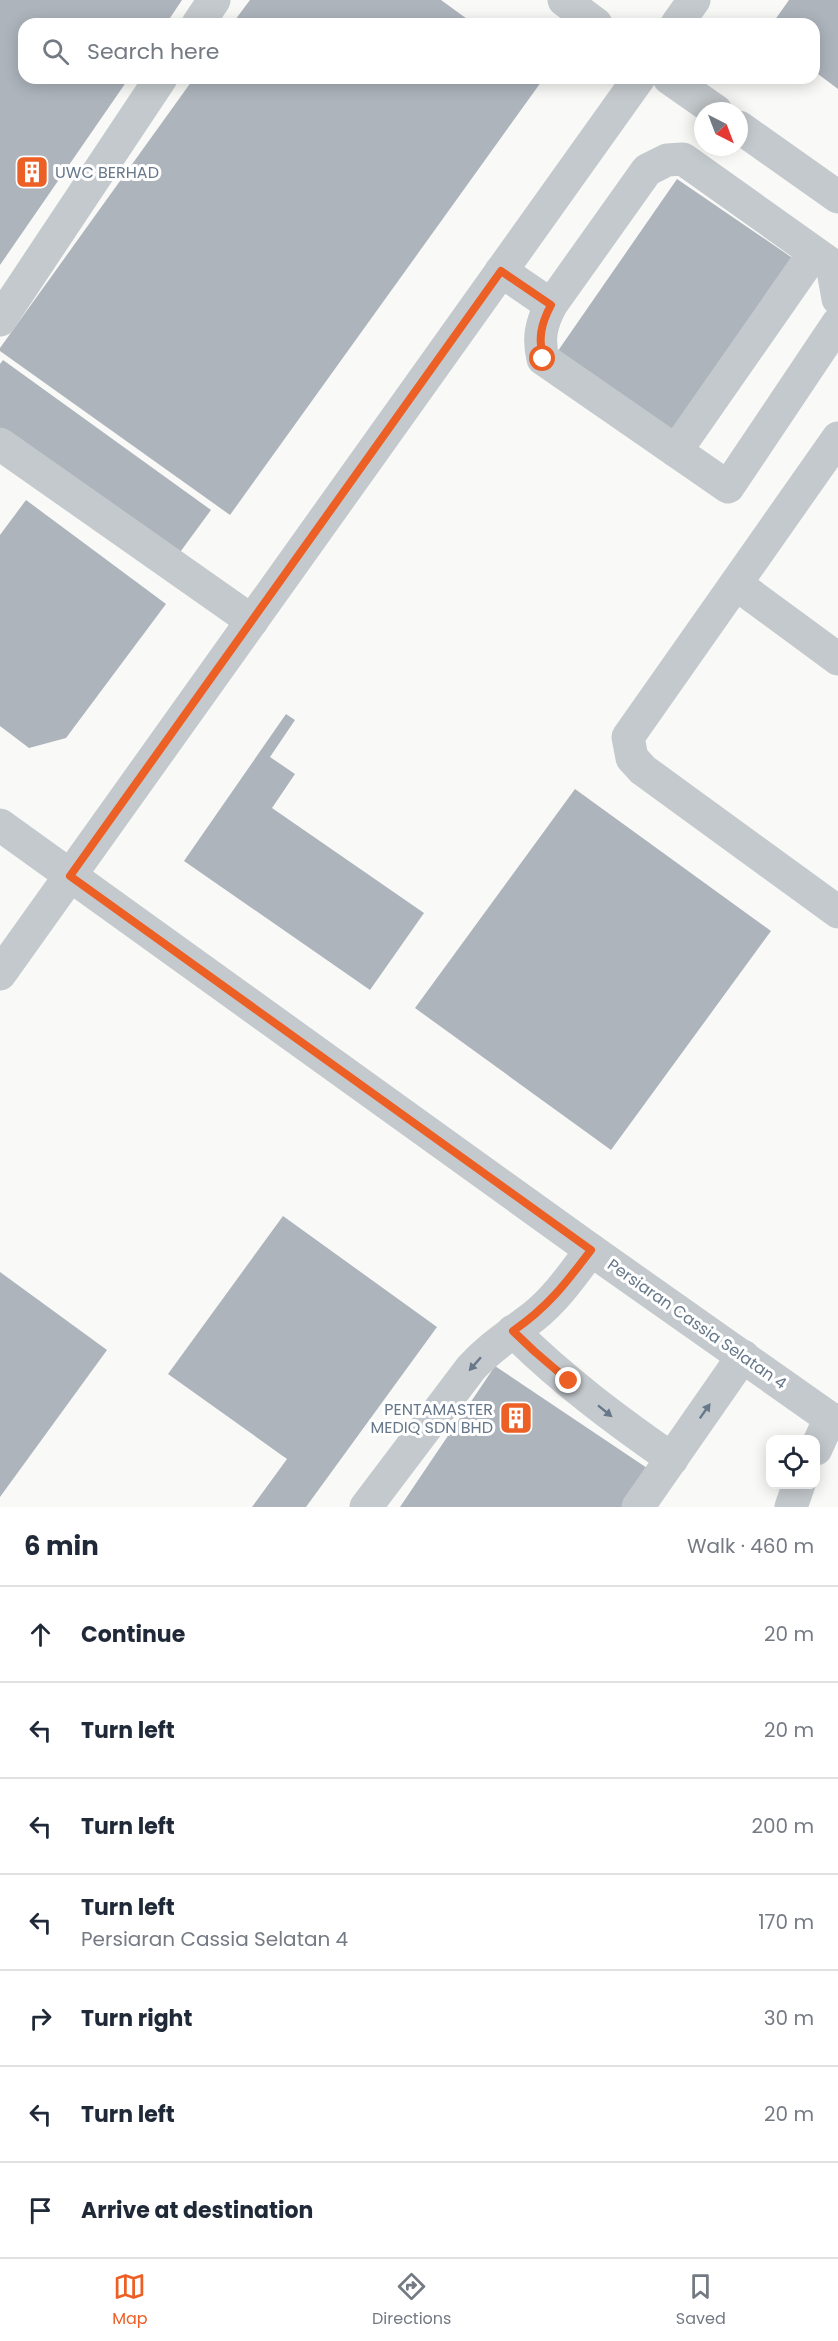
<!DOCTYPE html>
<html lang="en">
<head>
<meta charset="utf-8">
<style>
  :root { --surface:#fff; --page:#f2f2f3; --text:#1f2937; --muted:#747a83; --line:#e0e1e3; --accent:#ec5f25 }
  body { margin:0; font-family:Poppins,sans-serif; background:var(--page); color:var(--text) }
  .controls { position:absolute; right:18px; bottom:18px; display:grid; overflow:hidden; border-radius:12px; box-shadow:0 3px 15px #0003 }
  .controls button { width:54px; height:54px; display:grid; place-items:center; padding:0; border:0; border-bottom:2px solid var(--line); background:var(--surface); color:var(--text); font:30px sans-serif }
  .compass { position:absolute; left:694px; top:102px; width:54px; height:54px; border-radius:50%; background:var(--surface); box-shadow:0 3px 15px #0003; rotate:138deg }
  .stop { position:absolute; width:18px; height:18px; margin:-14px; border:4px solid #ec5f25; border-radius:50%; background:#fff }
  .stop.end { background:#ec5f25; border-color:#fff; box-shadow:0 2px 6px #0008 }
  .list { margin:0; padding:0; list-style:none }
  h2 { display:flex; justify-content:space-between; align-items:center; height:78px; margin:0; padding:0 24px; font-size:26px }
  h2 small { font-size:20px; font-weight:400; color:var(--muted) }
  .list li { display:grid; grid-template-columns:39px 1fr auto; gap:18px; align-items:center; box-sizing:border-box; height:96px; padding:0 24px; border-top:2px solid var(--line) }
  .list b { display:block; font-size:22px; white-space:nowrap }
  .list p { margin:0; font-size:20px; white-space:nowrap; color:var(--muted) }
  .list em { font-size:20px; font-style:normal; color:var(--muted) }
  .icon { flex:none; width:33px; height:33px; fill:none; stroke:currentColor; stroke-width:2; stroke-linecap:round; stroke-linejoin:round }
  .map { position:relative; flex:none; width:838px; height:1507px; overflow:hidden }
  .search { position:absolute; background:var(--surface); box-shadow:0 3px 15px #0003; left:18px; right:18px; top:18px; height:66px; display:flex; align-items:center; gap:15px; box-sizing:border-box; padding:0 21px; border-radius:18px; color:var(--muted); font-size:22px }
  .sheet { height:750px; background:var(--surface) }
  nav { display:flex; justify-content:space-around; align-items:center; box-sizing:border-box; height:84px; border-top:2px solid var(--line); background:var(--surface); font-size:16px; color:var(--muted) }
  nav a { display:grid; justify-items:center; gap:3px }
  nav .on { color:var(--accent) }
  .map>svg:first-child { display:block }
</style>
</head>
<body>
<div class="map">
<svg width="838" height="1507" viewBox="0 0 838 1507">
  <rect width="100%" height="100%" fill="#f9faf7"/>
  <g fill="#adb4bc">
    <polygon points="0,0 182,0 166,24 24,24 24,78 129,78 0,265"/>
    <polygon points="250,0 441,0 474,24 232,24"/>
    <polygon points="789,0 838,0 838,89 814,71 814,24 772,24"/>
    <polygon points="194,78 544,78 230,515 0,351 0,348"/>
    <polygon points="677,179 794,259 670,438 553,358"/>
    <polygon points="3,360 211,510 175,559 0,432 0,364"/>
    <polygon points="26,500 166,604 66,738 29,748 0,726 0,535"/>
    <polygon points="286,714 295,720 270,757 295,774 272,808 424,913 370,990 184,861"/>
    <polygon points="575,789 771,931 611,1150 415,1008"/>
    <polygon points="283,1216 437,1327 306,1507 252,1507 287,1459 168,1374"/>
    <polygon points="0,1272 107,1350 0,1497"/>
    <polygon points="495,1366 650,1470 624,1507 400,1507"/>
  </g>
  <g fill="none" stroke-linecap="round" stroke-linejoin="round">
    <g stroke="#c4c9cd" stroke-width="33">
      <polyline points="564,0 596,24"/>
      <polyline points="198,24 214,0"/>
      <polyline points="677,24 694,0"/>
      <polyline points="669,78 716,111"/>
      <polyline points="739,127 838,197"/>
      <polyline points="501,271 551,305"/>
      <path d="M838 299 832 265 683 159 667 160 647 170 551 305C541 324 538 338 543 359L728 487 838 323"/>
      <polyline points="0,320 161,78"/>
      <polyline points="838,438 628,737 632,758 643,770 838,912"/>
      <polyline points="0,444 252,621"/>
      <polyline points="676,451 814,253"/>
      <polyline points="736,584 838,659"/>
      <polyline points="0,825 591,1250 838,1424"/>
      <polyline points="0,974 639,78"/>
      <path d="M513 1331C561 1379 616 1420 672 1459"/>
      <polyline points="816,1449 830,1418"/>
      <path d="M366 1507 471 1368C490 1347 511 1334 533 1317 556 1299 573 1274 591 1250"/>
      <polyline points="638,1507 743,1356"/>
      <polyline points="791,1507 799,1484"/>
    </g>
  </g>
  <defs><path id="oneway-solid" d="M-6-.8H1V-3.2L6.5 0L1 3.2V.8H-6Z" transform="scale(1.5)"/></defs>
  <g fill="#67788a">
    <use href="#oneway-solid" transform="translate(475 1364) rotate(131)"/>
    <use href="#oneway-solid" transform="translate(605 1411) rotate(39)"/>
    <use href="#oneway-solid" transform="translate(705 1411) rotate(-55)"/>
  </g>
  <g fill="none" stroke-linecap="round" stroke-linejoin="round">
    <path stroke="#ec5f25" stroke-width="8" d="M543 359C538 338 541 324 551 305L501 271 70 876 591 1250C566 1283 548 1307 513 1331L534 1351 569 1381"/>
  </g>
  <defs>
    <symbol id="building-square" viewBox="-11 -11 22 22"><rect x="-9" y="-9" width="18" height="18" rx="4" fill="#ec5f25" stroke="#fff"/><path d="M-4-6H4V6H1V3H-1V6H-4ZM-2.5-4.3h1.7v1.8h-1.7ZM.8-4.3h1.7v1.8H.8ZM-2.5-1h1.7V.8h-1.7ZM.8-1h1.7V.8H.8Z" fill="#fff"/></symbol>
  </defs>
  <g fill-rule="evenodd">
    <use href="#building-square" x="13" y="153" width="38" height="38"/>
    <use href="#building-square" x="497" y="1399" width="38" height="38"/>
  </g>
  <g text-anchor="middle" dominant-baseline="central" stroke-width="6" stroke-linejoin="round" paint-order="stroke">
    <g font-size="16" fill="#67788a" stroke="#fff" text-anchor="start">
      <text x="55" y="172">UWC BERHAD</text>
      <text x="493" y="1409" text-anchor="end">PENTAMASTER<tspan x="493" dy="18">MEDIQ SDN BHD</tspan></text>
    </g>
    <g font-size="16" fill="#67788a" stroke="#fff">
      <text transform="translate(697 1324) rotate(35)">Persiaran Cassia Selatan 4</text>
    </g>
  </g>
</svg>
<div class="controls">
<button><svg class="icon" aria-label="locate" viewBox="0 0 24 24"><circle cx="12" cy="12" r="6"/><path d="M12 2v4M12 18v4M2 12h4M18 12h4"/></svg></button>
</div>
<svg class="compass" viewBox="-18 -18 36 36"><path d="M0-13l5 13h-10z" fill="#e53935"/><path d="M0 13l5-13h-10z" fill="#747a83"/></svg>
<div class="stop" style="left:543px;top:359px"></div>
<div class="stop end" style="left:569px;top:1381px"></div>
<div class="search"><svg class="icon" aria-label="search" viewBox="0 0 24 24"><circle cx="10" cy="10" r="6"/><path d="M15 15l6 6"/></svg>Search here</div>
</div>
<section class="sheet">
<h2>6 min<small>Walk · 460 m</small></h2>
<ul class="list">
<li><svg class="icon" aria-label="ahead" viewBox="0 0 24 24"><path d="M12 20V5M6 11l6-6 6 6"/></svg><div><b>Continue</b></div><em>20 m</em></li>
<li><svg class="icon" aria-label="left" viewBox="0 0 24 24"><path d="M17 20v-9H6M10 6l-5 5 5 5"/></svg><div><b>Turn left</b></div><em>20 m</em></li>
<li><svg class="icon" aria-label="left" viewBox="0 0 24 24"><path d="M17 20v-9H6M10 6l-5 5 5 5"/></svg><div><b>Turn left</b></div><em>200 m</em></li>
<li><svg class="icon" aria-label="left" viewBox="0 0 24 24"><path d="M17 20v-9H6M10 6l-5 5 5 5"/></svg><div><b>Turn left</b><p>Persiaran Cassia Selatan 4</p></div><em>170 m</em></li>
<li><svg class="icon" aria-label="right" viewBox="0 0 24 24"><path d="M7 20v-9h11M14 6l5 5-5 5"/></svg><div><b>Turn right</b></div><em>30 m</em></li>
<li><svg class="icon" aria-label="left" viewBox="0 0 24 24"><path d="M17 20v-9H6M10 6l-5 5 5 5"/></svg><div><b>Turn left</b></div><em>20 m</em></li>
<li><svg class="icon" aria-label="arrive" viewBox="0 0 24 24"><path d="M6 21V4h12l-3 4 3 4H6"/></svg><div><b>Arrive at destination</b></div></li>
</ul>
</section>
<nav>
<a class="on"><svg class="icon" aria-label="map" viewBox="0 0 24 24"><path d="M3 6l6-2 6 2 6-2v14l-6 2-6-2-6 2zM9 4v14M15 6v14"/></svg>Map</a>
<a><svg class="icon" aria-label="directions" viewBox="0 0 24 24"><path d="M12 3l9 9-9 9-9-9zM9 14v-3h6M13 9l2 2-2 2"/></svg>Directions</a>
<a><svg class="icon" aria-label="saved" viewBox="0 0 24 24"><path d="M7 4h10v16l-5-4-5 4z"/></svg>Saved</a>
</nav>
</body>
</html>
